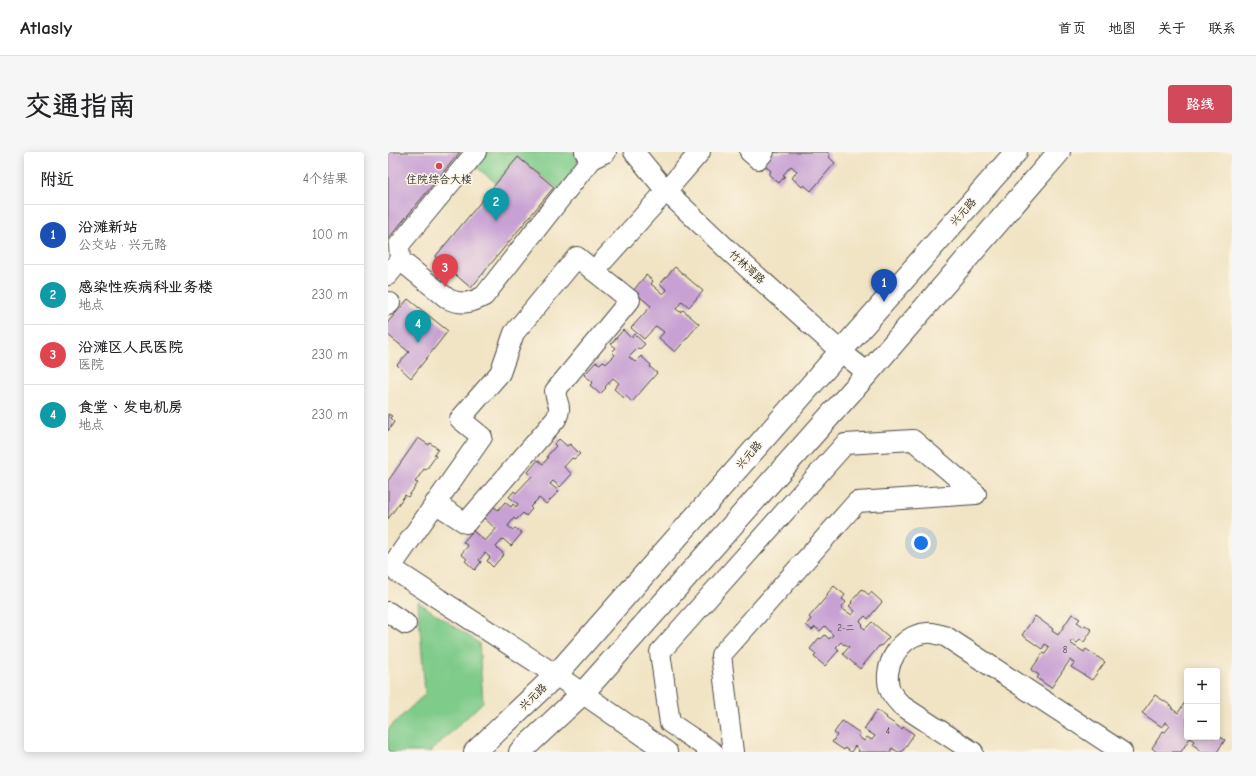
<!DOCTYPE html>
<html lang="zh">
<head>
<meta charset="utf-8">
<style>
  :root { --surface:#fff; --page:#f6f6f6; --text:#202124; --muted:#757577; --line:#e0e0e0; --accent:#d1495b }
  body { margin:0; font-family:"Comic Neue","LXGW WenKai TC",sans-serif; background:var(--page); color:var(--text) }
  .controls { position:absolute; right:12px; bottom:12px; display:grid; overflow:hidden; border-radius:4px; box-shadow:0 2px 10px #0003 }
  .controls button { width:36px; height:36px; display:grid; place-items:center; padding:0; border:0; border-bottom:1px solid var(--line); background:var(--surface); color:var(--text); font:20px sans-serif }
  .you { position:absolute; left:533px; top:391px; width:14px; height:14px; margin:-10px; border:3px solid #fff; border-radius:50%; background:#1a73e8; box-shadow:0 0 0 6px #1a73e833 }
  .badge { display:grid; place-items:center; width:26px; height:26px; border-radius:50%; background:var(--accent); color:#fff; font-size:13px; font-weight:700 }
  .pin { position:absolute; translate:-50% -33px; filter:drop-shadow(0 1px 2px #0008) }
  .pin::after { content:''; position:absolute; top:21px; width:14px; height:12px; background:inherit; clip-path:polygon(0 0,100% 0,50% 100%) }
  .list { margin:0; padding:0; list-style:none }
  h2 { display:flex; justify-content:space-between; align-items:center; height:52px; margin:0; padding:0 16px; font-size:17px }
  h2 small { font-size:13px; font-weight:400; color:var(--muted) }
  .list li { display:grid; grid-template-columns:26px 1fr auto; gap:12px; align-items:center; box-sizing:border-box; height:60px; padding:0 16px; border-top:1px solid var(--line) }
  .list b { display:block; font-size:15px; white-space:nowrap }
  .list p { margin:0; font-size:13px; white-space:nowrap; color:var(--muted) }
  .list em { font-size:13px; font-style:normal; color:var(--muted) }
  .map { position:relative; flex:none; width:844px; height:600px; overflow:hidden; border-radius:4px }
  header { display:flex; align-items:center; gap:24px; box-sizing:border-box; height:56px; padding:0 20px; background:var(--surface); border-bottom:1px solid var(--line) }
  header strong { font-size:19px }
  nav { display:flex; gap:22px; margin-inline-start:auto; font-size:14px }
  .intro { display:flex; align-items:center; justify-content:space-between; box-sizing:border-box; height:96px; padding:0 24px }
  h1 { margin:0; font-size:28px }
  .button { padding:10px 18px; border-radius:4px; background:var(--accent); color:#fff; font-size:14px; font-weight:700 }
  main { display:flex; gap:24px; padding:0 24px }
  aside { flex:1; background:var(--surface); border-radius:4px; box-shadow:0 2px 10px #0003 }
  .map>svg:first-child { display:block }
</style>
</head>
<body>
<header>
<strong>Atlasly</strong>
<nav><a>首页</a><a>地图</a><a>关于</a><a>联系</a></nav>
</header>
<div class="intro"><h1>交通指南</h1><a class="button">路线</a></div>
<main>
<aside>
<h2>附近<small>4个结果</small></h2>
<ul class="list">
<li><span class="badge" style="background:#1a4fb4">1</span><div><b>沿滩新站</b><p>公交站 · 兴元路</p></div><em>100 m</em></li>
<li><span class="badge" style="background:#0f9aa8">2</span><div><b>感染性疾病科业务楼</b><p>地点</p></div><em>230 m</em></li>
<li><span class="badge" style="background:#e0444e">3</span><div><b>沿滩区人民医院</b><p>医院</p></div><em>230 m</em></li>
<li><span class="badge" style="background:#0f9aa8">4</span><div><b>食堂、发电机房</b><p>地点</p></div><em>230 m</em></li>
</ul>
</aside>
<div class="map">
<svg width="844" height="600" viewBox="0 0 844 600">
  <rect width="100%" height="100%" fill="#fcf5e5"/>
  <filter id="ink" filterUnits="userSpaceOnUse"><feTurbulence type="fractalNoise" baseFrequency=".025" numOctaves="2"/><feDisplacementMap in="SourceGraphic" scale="8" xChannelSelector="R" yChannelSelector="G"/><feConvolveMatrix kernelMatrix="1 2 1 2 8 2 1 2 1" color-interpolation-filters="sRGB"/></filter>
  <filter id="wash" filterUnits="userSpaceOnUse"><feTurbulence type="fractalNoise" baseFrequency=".012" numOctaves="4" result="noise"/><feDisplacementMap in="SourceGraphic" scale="16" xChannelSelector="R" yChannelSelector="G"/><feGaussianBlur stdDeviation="0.9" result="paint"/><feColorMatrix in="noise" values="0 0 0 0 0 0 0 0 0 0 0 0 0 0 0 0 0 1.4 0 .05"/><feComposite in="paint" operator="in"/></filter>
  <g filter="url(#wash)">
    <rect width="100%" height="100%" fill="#f1e4c5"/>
    <g fill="#7ecb8a" stroke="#547b5a">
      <polygon points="99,0 191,0 194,3 173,39 130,5 108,31 87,14"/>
      <polygon points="30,450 91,491 95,550 42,600 0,600 0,577 37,542"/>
    </g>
    <g id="blocks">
      <g fill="#c7a1d4">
        <polygon points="0,0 72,0 0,87"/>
        <polygon points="385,0 391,1 392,0 439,0 442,3 441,5 447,11 423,39 416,33 414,35 404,26 409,19 403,14 395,23 397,24 391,31 381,23 383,19 375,12"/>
        <polygon points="130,5 166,35 83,136 47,105"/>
        <polygon points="287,115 315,139 301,155 294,149 288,157 292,160 295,158 311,172 287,200 271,186 276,180 268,174 256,187 243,176 263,154 245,139 258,123 265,129 263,132 275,142 279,138 272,132"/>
        <polygon points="20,147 60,179 23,226 9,213 21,200 0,183 0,170"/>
        <polygon points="235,178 243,186 246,182 257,192 252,197 250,196 241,205 247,210 253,204 263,213 262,215 269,221 244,250 238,244 236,246 226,237 231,231 225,226 217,235 218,236 212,242 202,233 205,230 196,223 208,210 212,212 215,209 218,212 227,203 224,200 228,196 223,192"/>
        <polygon points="0,262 4,264 2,266 6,270 0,279"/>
        <polygon points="30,286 41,293 42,291 50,297 46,303 48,304 38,318 36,317 27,330 30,331 20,345 17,343 0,367 0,329"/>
        <polygon points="171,287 179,294 182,292 192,302 186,307 184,306 176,315 184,322 172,335 165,329 162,332 171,339 158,352 151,346 142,355 144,357 138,364 135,361 128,368 126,366 120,374 125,378 127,376 134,381 123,394 115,387 108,395 116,402 105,415 99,409 102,405 97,401 91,408 93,410 87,418 77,409 79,407 73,402 80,394 75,390 85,379 97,389 108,377 96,366 106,355 110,358 117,350 123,355 125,352 128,355 130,352 121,345 126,339 128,341 144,324 140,320 150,308 155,312 160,306 159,304 168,294 166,292"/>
        <polygon points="446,434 457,443 454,447 458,450 453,456 464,463 467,459 461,454 464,451 463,450 474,437 481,443 483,440 494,450 480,467 477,464 472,469 475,472 473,474 477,477 484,470 501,485 493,494 491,494 472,517 455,502 461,495 457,492 456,493 453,490 448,495 451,498 437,514 426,505 428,502 422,497 431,486 433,487 437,483 441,487 445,483 437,474 432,479 427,475 424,478 418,473 423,467 421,465 440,443 439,442"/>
        <polygon points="684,462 692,467 689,470 696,475 697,473 704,478 696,490 692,488 689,491 684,488 682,491 696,500 698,497 717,510 704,528 683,515 686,511 682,508 663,536 649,526 651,523 643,518 655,501 657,502 661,495 657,492 654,497 634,483 647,464 665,477 664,479 670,483"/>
        <polygon points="767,543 785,555 784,557 790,561 799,547 799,585 829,585 829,583 837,588 829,600 815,600 804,592 806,589 802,586 793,600 769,600 764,596 775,579 777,580 782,574 777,570 774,575 754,561"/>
        <polygon points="489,558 499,565 498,566 514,577 515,575 526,582 514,600 510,600 504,596 502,600 470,600 471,598 467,594 463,600 457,596 456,598 444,590 449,583 446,581 454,569 472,581 470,584 476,589 479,585 484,588 487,584 476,577"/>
      </g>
    </g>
  </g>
  <g filter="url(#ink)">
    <use href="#blocks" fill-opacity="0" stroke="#494742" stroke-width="1"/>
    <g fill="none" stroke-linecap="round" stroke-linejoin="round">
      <defs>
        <g id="minor">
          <path d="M88 0 11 93 12 108 60 147C74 153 83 151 96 144L203 7 197 0"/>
          <polyline points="246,0 278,39 340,98 452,199 480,221"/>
          <polyline points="362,0 370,7 376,0"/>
          <polyline points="203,7 218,0"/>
          <polyline points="0,123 12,108"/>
          <polyline points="0,150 2,151 0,153"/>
          <path d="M47 351 78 371 168 267C175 253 168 252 167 239L242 148 206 119"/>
          <polyline points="3,415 94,285 72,267 112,221 126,181 189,105 206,119 278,39 312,0"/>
          <polyline points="8,419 168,523 279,600"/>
          <polyline points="0,460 18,472"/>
          <polyline points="325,600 282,571 272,500 457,292 525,288 588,342 469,350 333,503 345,600"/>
          <path d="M585 600 513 553C509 548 504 544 502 538 493 515 513 482 539 481 545 480 551 483 557 484L734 600"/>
        </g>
        <g id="major">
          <polyline points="87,600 168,523 628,0"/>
          <polyline points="132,600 194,542 480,221 671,0"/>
        </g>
      </defs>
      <use href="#minor" stroke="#494742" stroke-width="22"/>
      <use href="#major" stroke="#494742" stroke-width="24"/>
      <use href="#minor" stroke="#fff" stroke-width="20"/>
      <use href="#major" stroke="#fff" stroke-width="22"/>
    </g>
  </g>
  <circle fill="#d1495b" stroke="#fcf5e5" stroke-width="1.5" cx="51" cy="14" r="4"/>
  <g text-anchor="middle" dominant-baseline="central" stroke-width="3" stroke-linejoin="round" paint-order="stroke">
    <g font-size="9" fill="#524855">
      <text x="458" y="476">2-二</text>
      <text x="677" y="498">8</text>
      <text x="500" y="579">4</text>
    </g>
    <g font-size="11" fill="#2b2b2b" stroke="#fcf5e5">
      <text x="51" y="27">住院综合大楼</text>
    </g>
    <g font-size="11" fill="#2b2b2b" stroke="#fcf5e5">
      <text transform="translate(575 60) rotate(-48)">兴元路</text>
      <text transform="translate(359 115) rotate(42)">竹林湾路</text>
      <text transform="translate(361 303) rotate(-49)">兴元路</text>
      <text transform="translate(145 545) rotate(-44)">兴元路</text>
    </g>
  </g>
</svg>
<div class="controls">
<button>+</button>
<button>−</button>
</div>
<div class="you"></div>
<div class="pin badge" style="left:496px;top:150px;background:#1a4fb4">1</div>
<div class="pin badge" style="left:108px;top:69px;background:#0f9aa8">2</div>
<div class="pin badge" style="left:57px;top:135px;background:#e0444e">3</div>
<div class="pin badge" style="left:30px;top:191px;background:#0f9aa8">4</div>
</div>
</main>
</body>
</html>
